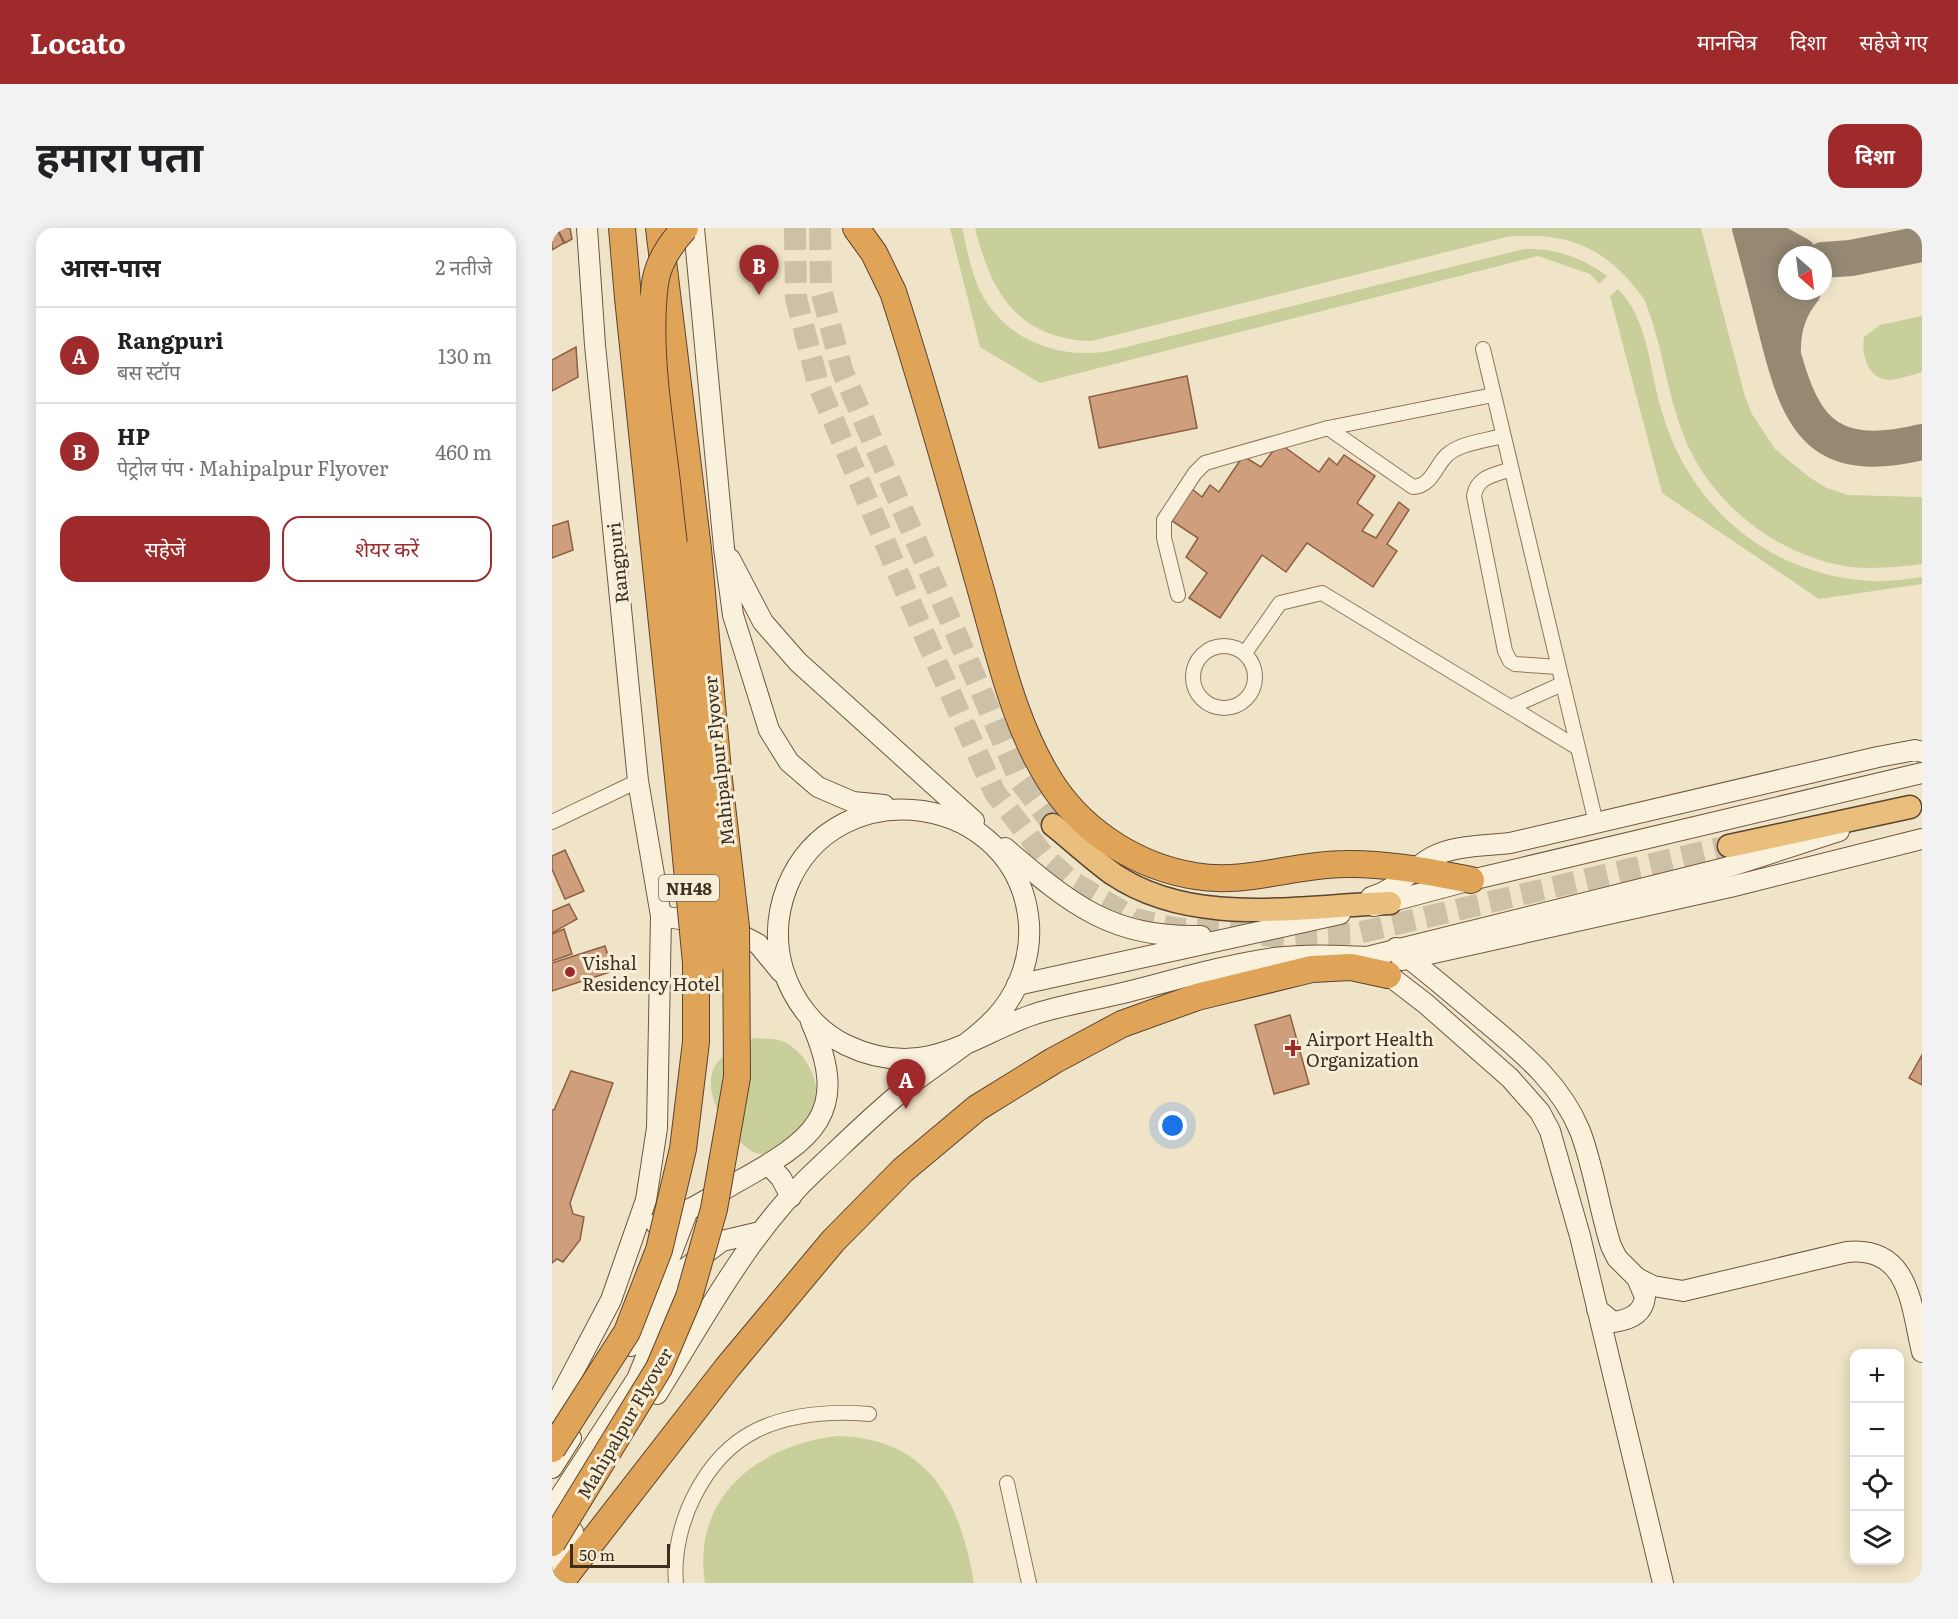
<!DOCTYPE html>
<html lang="hi">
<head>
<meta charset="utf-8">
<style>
  :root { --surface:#fff; --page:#f2f2f2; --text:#202124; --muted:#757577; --line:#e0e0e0; --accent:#9e2a2b }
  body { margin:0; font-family:Literata,"Noto Sans Devanagari",serif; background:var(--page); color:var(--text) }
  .controls { position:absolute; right:18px; bottom:18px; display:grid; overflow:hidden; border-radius:12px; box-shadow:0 3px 15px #0003 }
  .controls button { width:54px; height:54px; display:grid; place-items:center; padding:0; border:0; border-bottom:2px solid var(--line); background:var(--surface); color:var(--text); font:30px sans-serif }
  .compass { position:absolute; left:1226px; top:18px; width:54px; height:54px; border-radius:50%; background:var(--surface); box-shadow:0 3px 15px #0003; rotate:152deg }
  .scale { position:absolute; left:18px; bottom:15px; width:100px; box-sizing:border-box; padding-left:6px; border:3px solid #3d2e20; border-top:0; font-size:16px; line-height:21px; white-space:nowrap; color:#3d2e20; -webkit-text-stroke:4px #f7eed8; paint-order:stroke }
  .you { position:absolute; left:621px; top:898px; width:21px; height:21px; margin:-15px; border:4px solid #fff; border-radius:50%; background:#1a73e8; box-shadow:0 0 0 9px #1a73e833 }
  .badge { display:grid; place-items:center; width:39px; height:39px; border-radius:50%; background:var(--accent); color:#fff; font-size:20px; font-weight:700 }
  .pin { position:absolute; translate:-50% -50px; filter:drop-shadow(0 2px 3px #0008) }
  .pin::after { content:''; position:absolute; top:32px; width:21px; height:18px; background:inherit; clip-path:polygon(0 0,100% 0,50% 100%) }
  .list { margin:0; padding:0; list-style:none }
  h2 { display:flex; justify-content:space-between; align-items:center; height:78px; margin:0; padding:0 24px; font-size:26px }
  h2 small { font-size:20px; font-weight:400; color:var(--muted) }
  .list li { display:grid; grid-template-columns:39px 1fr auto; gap:18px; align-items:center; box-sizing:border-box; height:96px; padding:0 24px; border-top:2px solid var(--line) }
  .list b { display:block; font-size:22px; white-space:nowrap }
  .list p { margin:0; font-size:20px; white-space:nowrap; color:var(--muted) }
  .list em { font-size:20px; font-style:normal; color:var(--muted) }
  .actions { display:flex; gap:12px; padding:18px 24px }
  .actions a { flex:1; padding:14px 0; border:2px solid var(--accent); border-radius:18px; text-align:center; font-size:21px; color:var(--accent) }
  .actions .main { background:var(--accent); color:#fff }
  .icon { flex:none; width:33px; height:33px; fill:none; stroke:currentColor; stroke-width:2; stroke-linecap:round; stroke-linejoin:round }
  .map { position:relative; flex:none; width:1370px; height:1355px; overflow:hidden; border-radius:18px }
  header { display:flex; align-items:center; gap:36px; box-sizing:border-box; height:84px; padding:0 30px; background:var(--accent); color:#fff }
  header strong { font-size:28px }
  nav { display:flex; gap:33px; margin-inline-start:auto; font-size:21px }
  .intro { display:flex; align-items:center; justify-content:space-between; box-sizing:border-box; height:144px; padding:0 36px }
  h1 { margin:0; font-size:42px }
  .button { padding:15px 27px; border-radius:18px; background:var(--accent); color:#fff; font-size:21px; font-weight:700 }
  main { display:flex; gap:36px; padding:0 36px }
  aside { flex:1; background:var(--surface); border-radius:18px; box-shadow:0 3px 15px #0003 }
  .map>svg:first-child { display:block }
</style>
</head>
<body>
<header>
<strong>Locato</strong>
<nav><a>मानचित्र</a><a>दिशा</a><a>सहेजे गए</a></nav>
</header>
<div class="intro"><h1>हमारा पता</h1><a class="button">दिशा</a></div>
<main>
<aside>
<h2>आस-पास<small>2 नतीजे</small></h2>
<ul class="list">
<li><span class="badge">A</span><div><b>Rangpuri</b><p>बस स्टॉप</p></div><em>130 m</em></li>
<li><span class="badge">B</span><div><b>HP</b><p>पेट्रोल पंप · Mahipalpur Flyover</p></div><em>460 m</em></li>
</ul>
<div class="actions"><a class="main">सहेजें</a><a>शेयर करें</a></div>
</aside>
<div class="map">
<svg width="1370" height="1355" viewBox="0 0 1370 1355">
  <rect width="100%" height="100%" fill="#f0e4c8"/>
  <g fill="#c9cf9b">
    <path d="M398 0H410C415 20 419 44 428 63 453 112 506 132 558 123L972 21C1004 20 1029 29 1055 48L1047 56 1038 46 986 28 488 155 428 119Z"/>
    <path d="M423 0H1149L1193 169 1200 186 1223 221 1257 249 1275 260 1296 267 1370 269V336C1345 339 1317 342 1292 338 1228 327 1165 280 1137 220 1115 173 1112 119 1092 71 1055 20 1017 3 954 9L539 113C465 110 439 65 423 0Z"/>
    <path d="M1066 61C1096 90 1098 143 1109 181 1136 278 1217 348 1320 353 1336 354 1354 351 1370 349V356L1267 371 1110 265 1058 68Z"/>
    <path d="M1370 88V144C1360 147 1348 151 1338 152 1316 152 1309 126 1312 109L1328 97Z"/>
    <path d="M202 810C210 811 222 810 230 813 258 825 274 864 260 892 255 902 228 919 217 927 211 926 204 926 199 923 178 908 153 873 160 845 166 826 186 817 202 810Z"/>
    <path d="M285 1208C378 1210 408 1274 422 1355H153C139 1269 207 1217 285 1208Z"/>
  </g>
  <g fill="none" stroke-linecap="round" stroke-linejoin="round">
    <g stroke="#968974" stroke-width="36">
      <path d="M1198 0C1208 36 1217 72 1226 108 1248 196 1269 238 1370 214"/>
      <polyline points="1207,0 1216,10 1247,27"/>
      <polyline points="1271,32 1299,30 1370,16"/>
      <path d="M1231 120C1231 99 1238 79 1251 63"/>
    </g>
  </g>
  <g fill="#cf9f7d" stroke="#8d5f41" stroke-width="1.5">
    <polygon points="0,0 4,0 12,15 0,22"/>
    <polygon points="5,0 18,0 20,11 13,15"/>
    <polygon points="24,119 26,149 0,163 0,132"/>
    <polygon points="635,148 645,200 547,220 537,169"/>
    <polygon points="727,215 767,244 777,230 785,237 792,227 823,248 805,275 821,287 810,303 824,310 847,274 857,282 835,316 845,323 821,359 755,315 734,344 710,327 668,390 637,370 655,345 634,329 646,310 620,293 640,261 650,269 658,257 667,264 691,228 709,239"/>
    <polygon points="16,293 21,322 0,330 0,298"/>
    <polygon points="13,622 32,663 13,671 0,641 0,628"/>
    <polygon points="17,676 25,691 0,705 0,683"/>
    <polygon points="12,701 20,726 0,733 0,706"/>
    <polygon points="53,718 61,743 0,763 0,735"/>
    <polygon points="738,787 757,856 722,866 703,797"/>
    <polygon points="1370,827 1370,857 1357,850"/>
    <polygon points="19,843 61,855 18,975 21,986 32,989 28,1012 11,1034 5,1031 0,1035 0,882 2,882"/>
  </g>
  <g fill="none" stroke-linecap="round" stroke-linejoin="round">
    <g stroke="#ccc0a6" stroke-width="22" stroke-dasharray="22 11" stroke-linecap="butt">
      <polyline points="243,0 244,70 266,156 371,404 443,565 493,629 519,653 583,691 622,700 734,709 806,705 1177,618"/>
      <polyline points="268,0 269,62 290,142 468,553 501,597"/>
    </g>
    <defs>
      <g id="minor">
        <polyline points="931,121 1044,595"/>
        <path d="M776 200 861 259C880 258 883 238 895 227 908 215 933 213 950 208"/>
        <path d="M959 241C943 247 925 248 922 268L953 423 958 433 963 436 1006 439"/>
        <polyline points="626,367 612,310 612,292 643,245 653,235 776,200 941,167"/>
        <circle cx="672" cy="449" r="31"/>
        <polyline points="693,425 728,375 770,365 1026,520"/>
        <polyline points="959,479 1010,456"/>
        <polyline points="0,594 86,553"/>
        <polyline points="455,1255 477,1355"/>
        <path d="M124 1355C119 1298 152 1228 205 1202 239 1186 281 1183 317 1186"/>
      </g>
      <g id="secondary">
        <polyline points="142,0 172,320 181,387 217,502 237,534 266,559 301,574 332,577"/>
        <polyline points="178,331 211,394 246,434 422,593"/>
        <path d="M453 620C519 676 558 710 649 708"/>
        <path d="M819 669C847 661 857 642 880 629 902 617 934 618 958 615L1326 529 1363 522 1370 524"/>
        <polyline points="822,678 919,652 1370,545"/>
        <polyline points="109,688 172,698 206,716 229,744"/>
        <path d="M844 720C873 743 901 766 929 790 968 823 1008 854 1028 903 1042 940 1047 980 1059 1018L1065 1030 1085 1050 1101 1058 1131 1063 1295 1024C1358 1018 1359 1078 1370 1124"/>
        <polyline points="850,732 1178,659 1370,611"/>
        <polyline points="826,739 874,776 958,850 988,884 998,903 1028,1008 1111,1355"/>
        <polyline points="465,757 788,686"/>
        <polyline points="217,937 229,950 239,969"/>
        <path d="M104 996C133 986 159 969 185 954 261 912 300 886 259 794"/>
        <path d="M1045 1081 1061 1094C1077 1092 1091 1086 1093 1069L1085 1050"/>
        <polyline points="79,1118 96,1087 136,982"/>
        <path d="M105 1166C153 1089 198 1003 265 941 296 912 326 882 359 856 387 834 429 809 450 782 469 758 479 726 477 696 467 565 284 538 235 659 225 685 223 714 231 741 241 773 263 802 294 817 317 828 342 833 367 830 405 825 441 801 477 788 508 777 543 772 575 764 623 752 673 737 722 730 753 726 784 727 815 729L1173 640 1287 603"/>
        <polyline points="0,1184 59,1072 94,972 105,900 109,688 86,553 43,117 35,0"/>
        <polyline points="0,1240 19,1210"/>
        <polyline points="0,1281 85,1151 124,1056 134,1040 170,1013 208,1004"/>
        <polyline points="0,1337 21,1304"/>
      </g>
      <g id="trunk">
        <path d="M501 597C521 613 540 631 561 646 641 700 748 678 838 675"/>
        <polyline points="1177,618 1358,579"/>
      </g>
      <g id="motorway">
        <polyline points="70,0 76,70"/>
        <polyline points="107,0 146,321"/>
        <path d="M304 0 322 25 341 64C373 162 400 260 428 359 447 426 463 501 502 559 534 606 587 639 643 648 693 657 743 636 793 636 836 635 877 644 919 652"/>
        <polyline points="8,1355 175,1140 281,1013 351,942 425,880 501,833 570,796 645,769 760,741 799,739 836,747"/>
      </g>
    </defs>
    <use href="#minor" stroke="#8d765c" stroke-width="16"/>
    <use href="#secondary" stroke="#6f573f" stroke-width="22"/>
    <use href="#trunk" stroke="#5b4430" stroke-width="25"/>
    <use href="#motorway" stroke="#5b4430" stroke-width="28"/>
    <use href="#minor" stroke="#faf1dc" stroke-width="14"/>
    <use href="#secondary" stroke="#faf1dc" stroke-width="20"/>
    <use href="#trunk" stroke="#eabe7c" stroke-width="22"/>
    <use href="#motorway" stroke="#e0a458" stroke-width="26"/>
    <defs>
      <g id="motorway-bridge">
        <path d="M133 0C119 15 106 35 103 55 94 127 110 203 117 273 134 427 158 581 159 736"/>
        <polyline points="0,1221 75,1104 107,1022 131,921 144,814 144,735 129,578 76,70"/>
        <polyline points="0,1315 107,1140 137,1069 162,981 185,849 184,699 166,543 146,321"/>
      </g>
    </defs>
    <use href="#motorway-bridge" stroke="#5b4430" stroke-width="28" stroke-linecap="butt"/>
    <use href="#motorway-bridge" stroke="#e0a458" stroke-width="26"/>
  </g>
  <g fill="#9e2a2b" stroke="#f7eed8" stroke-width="2">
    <circle cx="18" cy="744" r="6"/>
    <path d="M738 811h6v6h6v6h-6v6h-6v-6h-6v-6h6z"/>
  </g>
  <g text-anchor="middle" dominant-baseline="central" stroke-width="6" stroke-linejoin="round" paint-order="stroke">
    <rect fill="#f7eed8" stroke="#756857" stroke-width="1.5" x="107" y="647" width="60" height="26" rx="4.5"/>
    <g font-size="16" font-weight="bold" fill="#3d2e20">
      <text x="137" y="660">NH48</text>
    </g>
    <g font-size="18" fill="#3d2e20" stroke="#f7eed8">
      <text transform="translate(65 335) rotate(-96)">Rangpuri</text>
      <text transform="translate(166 533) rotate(-96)">Mahipalpur Flyover</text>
      <text transform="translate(72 1195) rotate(-60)">Mahipalpur Flyover</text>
    </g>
    <g font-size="18" fill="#3d2e20" stroke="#f7eed8" text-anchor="start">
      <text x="30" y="734">Vishal<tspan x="30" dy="21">Residency Hotel</tspan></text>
      <text x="754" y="810">Airport Health<tspan x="754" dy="21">Organization</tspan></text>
    </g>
  </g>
</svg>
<div class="controls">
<button>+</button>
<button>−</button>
<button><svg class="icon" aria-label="locate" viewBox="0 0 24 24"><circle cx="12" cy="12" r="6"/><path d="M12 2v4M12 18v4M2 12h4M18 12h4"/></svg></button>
<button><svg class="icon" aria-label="layers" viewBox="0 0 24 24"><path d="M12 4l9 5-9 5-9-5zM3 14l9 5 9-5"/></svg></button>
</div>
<svg class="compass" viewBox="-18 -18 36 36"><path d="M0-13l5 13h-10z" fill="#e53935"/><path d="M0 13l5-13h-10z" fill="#757577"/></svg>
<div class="scale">50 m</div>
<div class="you"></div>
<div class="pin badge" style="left:354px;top:881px">A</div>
<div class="pin badge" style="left:207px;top:67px">B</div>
</div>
</main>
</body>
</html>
